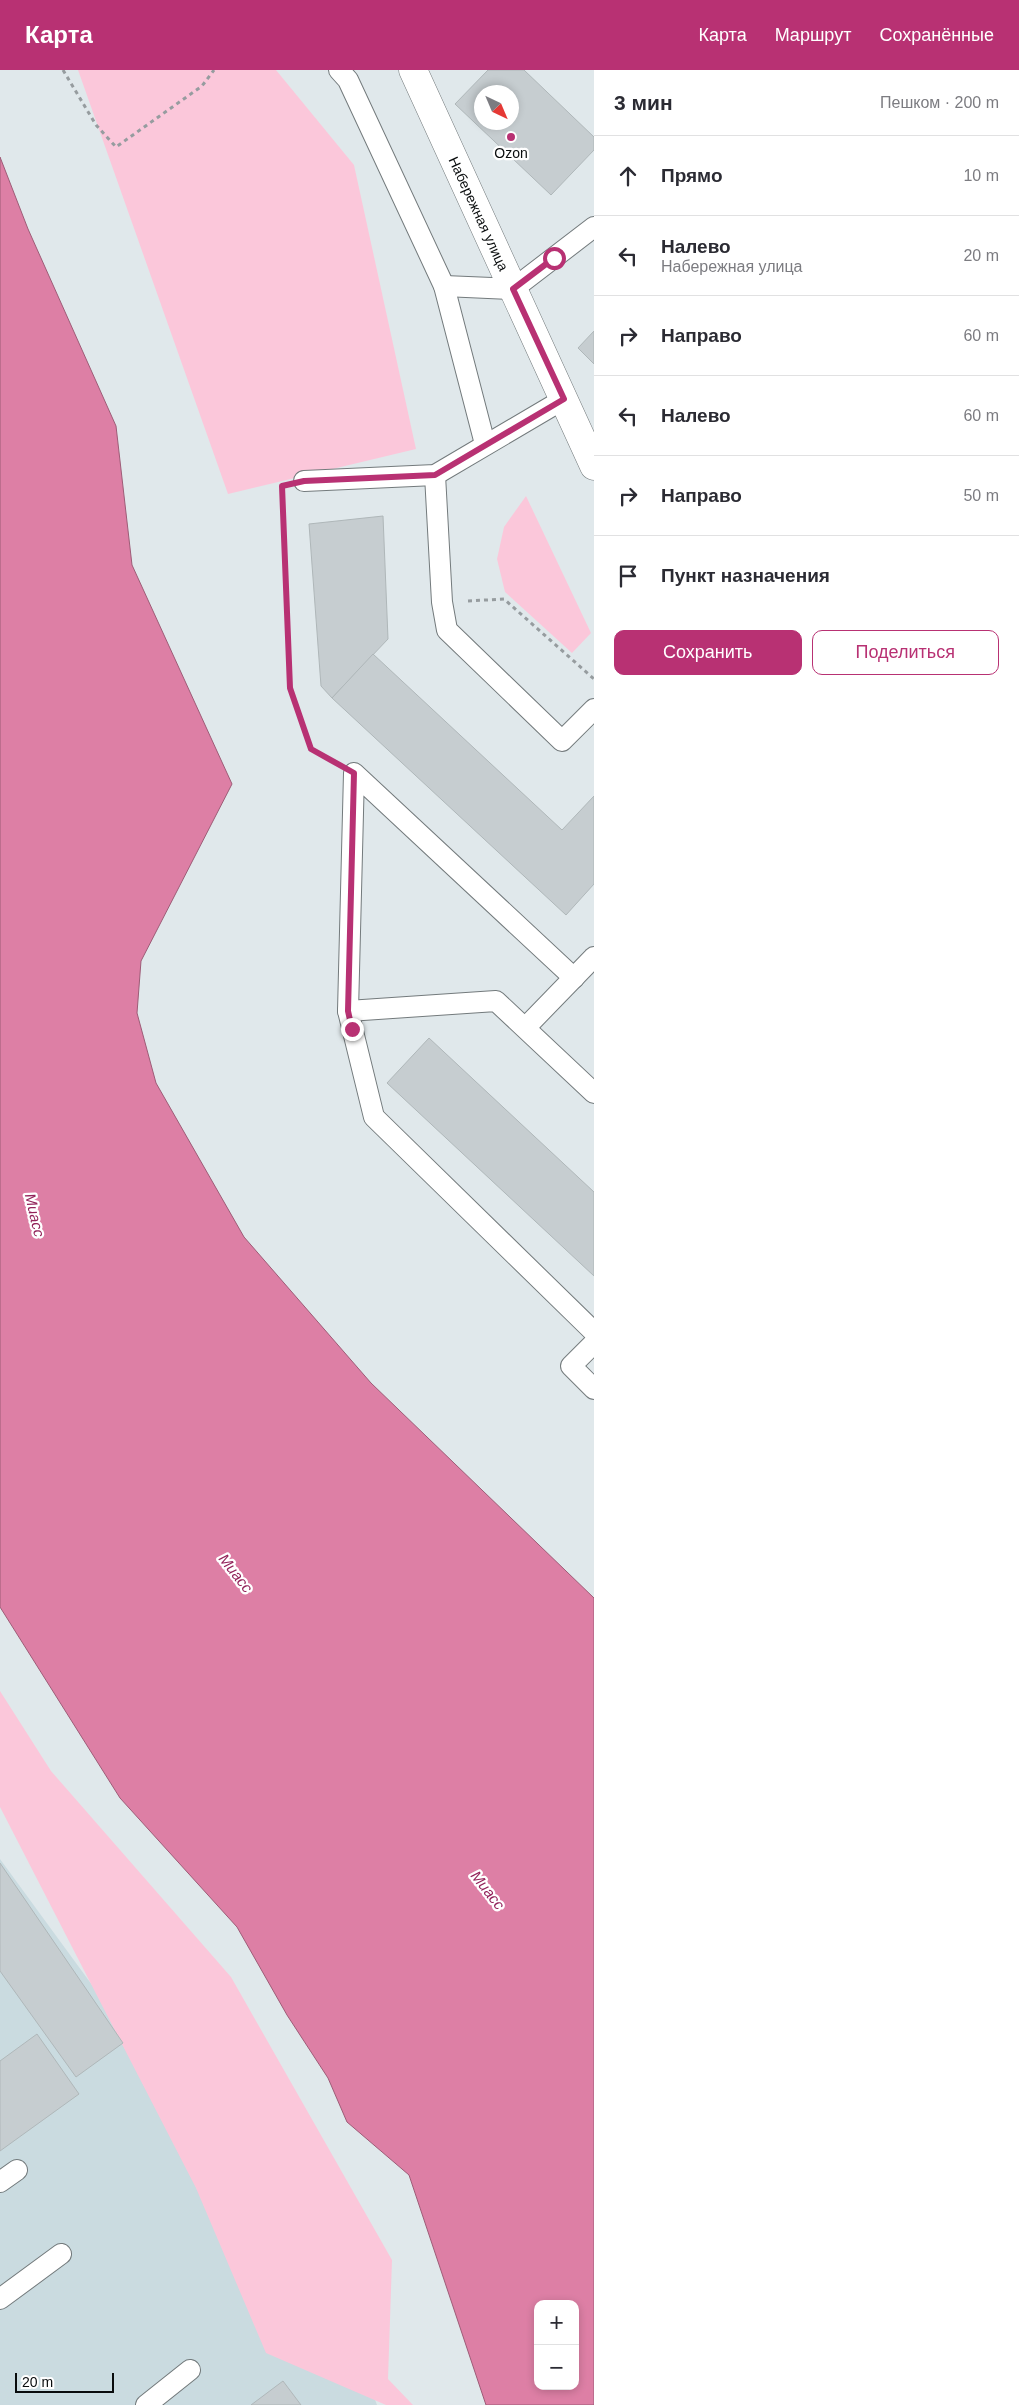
<!DOCTYPE html>
<html lang="ru">
<head>
<meta charset="utf-8">
<style>
  :root { --surface:#fff; --page:#f2f2f3; --text:#2b2b33; --muted:#7c7c81; --line:#e1e1e2; --accent:#b83173 }
  body { margin:0; font-family:Helvetica,sans-serif; background:var(--page); color:var(--text) }
  .controls { position:absolute; right:15px; bottom:15px; display:grid; overflow:hidden; border-radius:10px; box-shadow:0 2px 8px #0003 }
  .controls button { width:45px; height:45px; display:grid; place-items:center; padding:0; border:0; border-bottom:1px solid var(--line); background:var(--surface); color:var(--text); font:25px sans-serif }
  .compass { position:absolute; left:474px; top:15px; width:45px; height:45px; border-radius:50%; background:var(--surface); box-shadow:0 2px 8px #0003; rotate:136deg }
  .scale { position:absolute; left:15px; bottom:12px; width:99px; box-sizing:border-box; padding-left:5px; border:2px solid #090c0d; border-top:0; font-size:14px; line-height:18px; white-space:nowrap; color:#090c0d; -webkit-text-stroke:4px #fff; paint-order:stroke }
  .stop { position:absolute; width:15px; height:15px; margin:-11px; border:4px solid #b83173; border-radius:50%; background:#fff }
  .stop.end { background:#b83173; border-color:#fff; box-shadow:0 1px 5px #0008 }
  .list { margin:0; padding:0; list-style:none }
  h2 { display:flex; justify-content:space-between; align-items:center; height:65px; margin:0; padding:0 20px; font-size:21px }
  h2 small { font-size:16px; font-weight:400; color:var(--muted) }
  .list li { display:grid; grid-template-columns:32px 1fr auto; gap:15px; align-items:center; box-sizing:border-box; height:80px; padding:0 20px; border-top:1px solid var(--line) }
  .list b { display:block; font-size:19px; white-space:nowrap }
  .list p { margin:0; font-size:16px; white-space:nowrap; color:var(--muted) }
  .list em { font-size:16px; font-style:normal; color:var(--muted) }
  .actions { display:flex; gap:10px; padding:15px 20px }
  .actions a { flex:1; padding:11px 0; border:1px solid var(--accent); border-radius:10px; text-align:center; font-size:18px; color:var(--accent) }
  .actions .main { background:var(--accent); color:#fff }
  .icon { flex:none; width:28px; height:28px; fill:none; stroke:currentColor; stroke-width:2; stroke-linecap:round; stroke-linejoin:round }
  .map { position:relative; flex:none; width:594px; height:2335px; overflow:hidden }
  header { display:flex; align-items:center; gap:30px; box-sizing:border-box; height:70px; padding:0 25px; background:var(--accent); color:#fff }
  header strong { font-size:24px }
  nav { display:flex; gap:28px; margin-inline-start:auto; font-size:18px }
  main { display:flex }
  aside { flex:1; background:var(--surface) }
  .map>svg:first-child { display:block }
</style>
</head>
<body>
<header>
<strong>Карта</strong>
<nav><a>Карта</a><a>Маршрут</a><a>Сохранённые</a></nav>
</header>
<main>
<div class="map">
<svg width="594" height="2335" viewBox="0 0 594 2335">
  <rect width="100%" height="100%" fill="#e0e8eb"/>
  <polygon fill="#cadbe0" points="0,1789 355,2275 377,2335 0,2335"/>
  <g fill="#fbc7da">
    <polygon points="78,0 276,0 354,95 416,379 228,424"/>
    <polygon points="526,426 591,563 572,583 505,522 497,489 504,457"/>
    <polygon points="0,1621 51,1701 231,1907 392,2190 388,2309 413,2335 386,2335 266,2283 196,2118 0,1737"/>
  </g>
  <path fill="#dd7fa5" stroke="#9d5c77" fill-rule="evenodd" d="M0 87 28 159 116 356 132 495 232 714 141 891 137 943 156 1013 244 1167 371 1313 594 1528V2335H486L409 2105 347 2052 328 2008 287 1945 237 1857 120 1728 0 1537ZM538 2234H575V2316H538Z"/>
  <g fill="#c6cdd0" stroke="#afb7b9" fill-rule="evenodd">
    <path d="M488 0H524L594 67V80L551 125 455 34ZM482 22H512V52H482Z"/>
    <polygon points="594,261 594,294 578,278"/>
    <polygon points="383,446 388,569 332,628 321,616 309,454"/>
    <polygon points="373,584 562,760 594,726 594,814 566,845 332,628"/>
    <polygon points="429,968 594,1122 594,1206 387,1013"/>
    <polygon points="0,1793 123,1973 76,2007 0,1901"/>
    <polygon points="37,1964 79,2024 0,2081 0,1991"/>
    <polygon points="283,2311 301,2335 251,2335"/>
  </g>
  <g fill="none" stroke-linecap="round" stroke-linejoin="round">
    <defs>
      <g id="service">
        <polyline points="339,0 348,10 444,216 485,374"/>
        <polyline points="444,216 513,219 594,157"/>
        <polyline points="435,405 442,532 447,560 562,671 594,639"/>
        <polyline points="304,411 435,405 564,329"/>
        <polyline points="574,908 354,703 348,941 374,1047 594,1262"/>
        <polyline points="348,941 496,931 594,1023"/>
        <polyline points="526,957 594,887"/>
        <polyline points="594,1273 571,1296 594,1319"/>
        <polyline points="0,2112 17,2100"/>
        <polyline points="0,2229 61,2184"/>
        <polyline points="146,2335 190,2300"/>
      </g>
      <g id="minor">
        <path id="s1" d="M413 0 594 396"/>
      </g>
    </defs>
    <use href="#service" stroke="#737a7c" stroke-width="22"/>
    <use href="#minor" stroke="#737a7c" stroke-width="29"/>
    <g stroke="#969c9f" stroke-width="3" stroke-dasharray="4 4" stroke-linecap="butt">
      <polyline points="63,0 96,55 116,77 202,16 214,0"/>
      <polyline points="282,428 290,618 311,679 332,690"/>
      <polyline points="468,531 504,529 594,609"/>
    </g>
    <use href="#service" stroke="#fff" stroke-width="20"/>
    <use href="#minor" stroke="#fff" stroke-width="28"/>
  </g>
  <g fill="none" stroke-linecap="round" stroke-linejoin="round">
    <polyline stroke="#b83173" stroke-width="6" points="352,959 348,941 354,703 311,679 290,618 282,416 304,411 435,405 564,329 513,219 554,188"/>
  </g>
  <circle fill="#b83173" stroke="#fff" stroke-width="2" cx="511" cy="67" r="5"/>
  <g text-anchor="middle" dominant-baseline="central" stroke-width="4.5" stroke-linejoin="round" paint-order="stroke">
    <g font-size="14" fill="#090c0d" stroke="#fff">
      <text x="511" y="83">Ozon</text>
    </g>
    <g font-size="14" fill="#090c0d" stroke="#fff">
      <text stroke="none"><textPath href="#s1" startOffset="158">Набережная улица</textPath></text>
    </g>
    <g font-size="15" font-style="italic" fill="#92235a" stroke="#fff">
      <text transform="translate(35 1145) rotate(77)">Миасс</text>
      <text transform="translate(236 1503) rotate(52)">Миасс</text>
      <text transform="translate(488 1820) rotate(52)">Миасс</text>
    </g>
  </g>
</svg>
<div class="controls">
<button>+</button>
<button>−</button>
</div>
<svg class="compass" viewBox="-18 -18 36 36"><path d="M0-13l5 13h-10z" fill="#e53935"/><path d="M0 13l5-13h-10z" fill="#7c7c81"/></svg>
<div class="scale">20 m</div>
<div class="stop" style="left:554px;top:188px"></div>
<div class="stop end" style="left:352px;top:959px"></div>
</div>
<aside>
<h2>3 мин<small>Пешком · 200 m</small></h2>
<ul class="list">
<li><svg class="icon" aria-label="ahead" viewBox="0 0 24 24"><path d="M12 20V5M6 11l6-6 6 6"/></svg><div><b>Прямо</b></div><em>10 m</em></li>
<li><svg class="icon" aria-label="left" viewBox="0 0 24 24"><path d="M17 20v-9H6M10 6l-5 5 5 5"/></svg><div><b>Налево</b><p>Набережная улица</p></div><em>20 m</em></li>
<li><svg class="icon" aria-label="right" viewBox="0 0 24 24"><path d="M7 20v-9h11M14 6l5 5-5 5"/></svg><div><b>Направо</b></div><em>60 m</em></li>
<li><svg class="icon" aria-label="left" viewBox="0 0 24 24"><path d="M17 20v-9H6M10 6l-5 5 5 5"/></svg><div><b>Налево</b></div><em>60 m</em></li>
<li><svg class="icon" aria-label="right" viewBox="0 0 24 24"><path d="M7 20v-9h11M14 6l5 5-5 5"/></svg><div><b>Направо</b></div><em>50 m</em></li>
<li><svg class="icon" aria-label="arrive" viewBox="0 0 24 24"><path d="M6 21V4h12l-3 4 3 4H6"/></svg><div><b>Пункт назначения</b></div></li>
</ul>
<div class="actions"><a class="main">Сохранить</a><a>Поделиться</a></div>
</aside>
</main>
</body>
</html>
